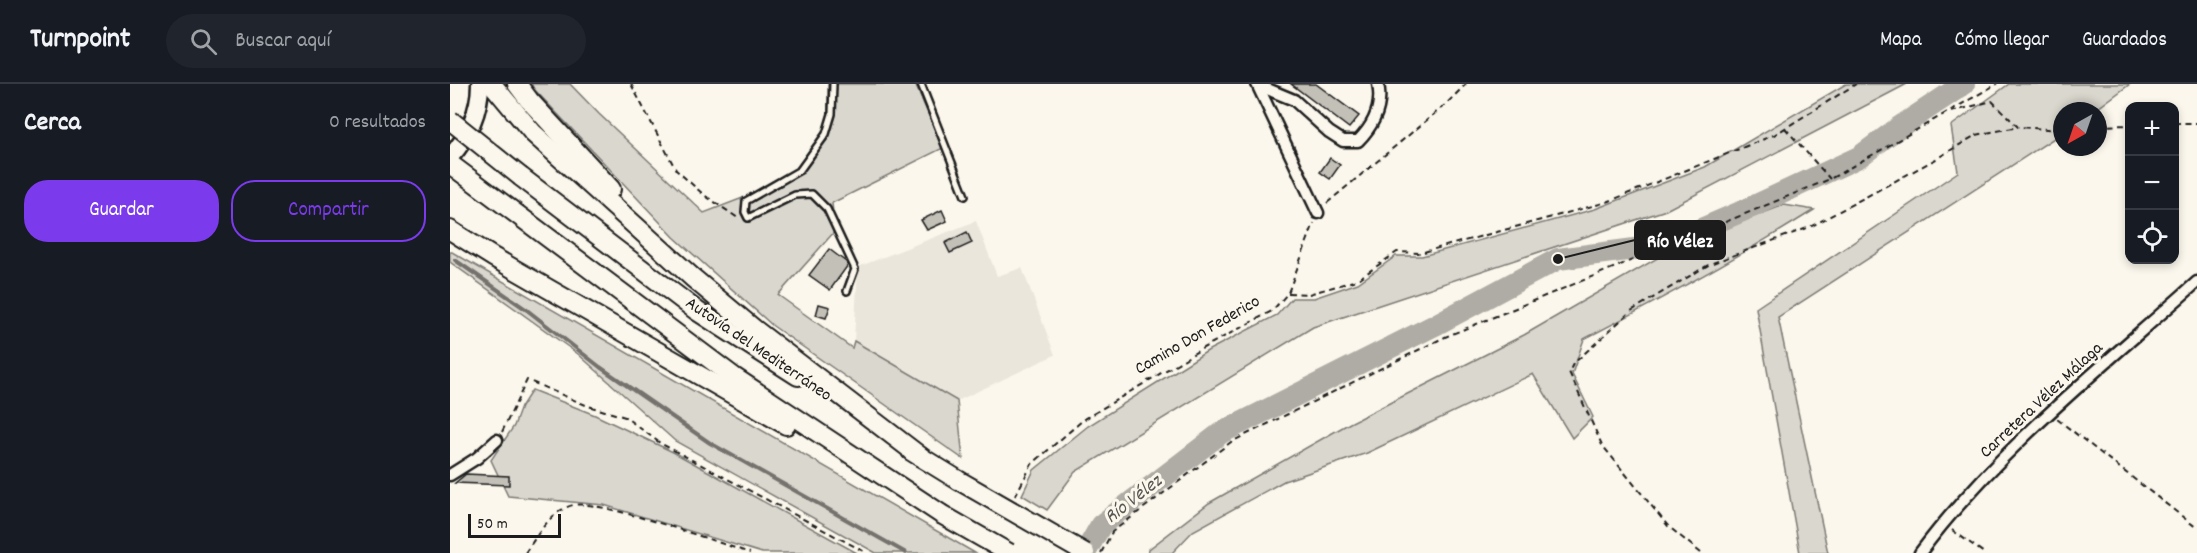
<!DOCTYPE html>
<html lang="es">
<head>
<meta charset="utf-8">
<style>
  :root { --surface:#171b24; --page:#20242c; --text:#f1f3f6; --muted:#9ea1a6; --line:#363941; --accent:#7c3aed }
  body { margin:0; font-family:Dekko,sans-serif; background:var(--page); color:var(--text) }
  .controls { position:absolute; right:18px; top:18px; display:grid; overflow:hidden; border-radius:12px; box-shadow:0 3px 9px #0003 }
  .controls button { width:54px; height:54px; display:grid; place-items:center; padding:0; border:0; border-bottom:2px solid var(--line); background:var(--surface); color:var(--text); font:30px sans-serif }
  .compass { position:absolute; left:1603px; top:18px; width:54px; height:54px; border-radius:50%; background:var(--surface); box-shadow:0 3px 9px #0003; rotate:220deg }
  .scale { position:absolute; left:18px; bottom:15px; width:93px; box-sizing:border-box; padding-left:6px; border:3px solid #1c1c1c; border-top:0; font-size:16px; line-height:21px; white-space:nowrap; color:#1c1c1c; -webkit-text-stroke:4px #fbf7ec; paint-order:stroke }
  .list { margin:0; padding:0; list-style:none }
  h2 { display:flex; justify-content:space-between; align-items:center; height:78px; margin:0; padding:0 24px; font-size:26px }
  h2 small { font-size:20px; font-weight:400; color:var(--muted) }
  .actions { display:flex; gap:12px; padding:18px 24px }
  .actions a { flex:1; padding:14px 0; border:2px solid var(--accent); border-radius:24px; text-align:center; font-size:21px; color:var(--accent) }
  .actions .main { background:var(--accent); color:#fff }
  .icon { flex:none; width:33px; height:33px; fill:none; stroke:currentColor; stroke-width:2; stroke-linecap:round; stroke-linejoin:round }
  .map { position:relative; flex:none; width:1747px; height:469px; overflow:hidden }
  header { display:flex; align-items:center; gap:36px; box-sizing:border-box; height:84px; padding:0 30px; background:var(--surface); border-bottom:2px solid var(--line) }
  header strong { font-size:28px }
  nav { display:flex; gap:33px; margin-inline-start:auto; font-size:21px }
  .search { width:420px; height:54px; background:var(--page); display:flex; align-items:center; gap:15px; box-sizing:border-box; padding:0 21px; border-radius:33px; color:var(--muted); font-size:22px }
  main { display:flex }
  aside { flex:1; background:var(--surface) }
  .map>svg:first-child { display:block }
</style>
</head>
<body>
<header>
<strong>Turnpoint</strong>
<div class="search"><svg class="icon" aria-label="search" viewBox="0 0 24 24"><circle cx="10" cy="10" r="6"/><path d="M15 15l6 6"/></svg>Buscar aquí</div>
<nav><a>Mapa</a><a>Cómo llegar</a><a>Guardados</a></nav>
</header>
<main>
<aside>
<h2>Cerca<small>0 resultados</small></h2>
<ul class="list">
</ul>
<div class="actions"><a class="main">Guardar</a><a>Compartir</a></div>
</aside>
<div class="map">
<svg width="1747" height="469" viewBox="0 0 1747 469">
  <rect width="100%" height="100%" fill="#fbf7ec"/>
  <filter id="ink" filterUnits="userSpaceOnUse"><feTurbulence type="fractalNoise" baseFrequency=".0167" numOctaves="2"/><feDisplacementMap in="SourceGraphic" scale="12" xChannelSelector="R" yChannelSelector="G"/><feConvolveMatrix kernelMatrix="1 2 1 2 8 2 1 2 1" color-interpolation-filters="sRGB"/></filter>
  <g filter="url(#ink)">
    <polygon fill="#eae6dc" points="526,137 547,192 572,184 605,271 507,317 404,257 408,183"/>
    <g fill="#dad7ce" stroke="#7b7a75" stroke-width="1.5">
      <polygon points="81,0 120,0 149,30 254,129 342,95 378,43 378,0 465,0 493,64 382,119 385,147 328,211 402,264 404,257 507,317 513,375 323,242 224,153 84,5"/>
      <polygon points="1396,0 1457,0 1216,126 863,243 625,388 597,426 572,411 584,386 638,342 759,266 827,231 842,214 864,214 908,199 946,172 972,172 1145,125 1255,83"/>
      <polygon points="1559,0 1680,0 1644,27 1612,27 1612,49 1328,233 1378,469 1350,469 1306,224 1508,88 1501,42"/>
      <path d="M1334 121 1364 126C1289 173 1212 215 1134 255L1122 290 1143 333 1122 354 1083 290 917 369 834 397 743 447 722 469H698L699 465 759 419 900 339 1074 251 1230 161Z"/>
      <polygon points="0,168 2,168 525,469 426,469 225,357 128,270 0,178"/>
      <polygon points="82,306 145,331 223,368 407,469 312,469 154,421 58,412 41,376 64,342 71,323"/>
    </g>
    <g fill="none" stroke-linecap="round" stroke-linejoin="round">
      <polyline stroke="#74726e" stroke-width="4" points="5,176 77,226 150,283 260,359 456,469"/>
      <polyline stroke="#afaca5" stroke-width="22" points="635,469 651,441 771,349 985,241 1108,175 1200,163 1244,148 1302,123 1409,73 1448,44 1514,0"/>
    </g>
    <g fill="#c3c0b8" stroke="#1c1c1c" stroke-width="1.5">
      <polygon points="841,0 866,0 909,32 899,44"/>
      <polygon points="880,74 890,81 880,95 870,88"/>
      <polygon points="492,126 497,137 477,146 471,136"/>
      <polygon points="517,148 522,159 500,169 495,159"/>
      <polygon points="379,165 396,178 398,181 380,206 359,191"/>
      <polygon points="369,220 380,223 376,234 366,231"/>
      <polygon points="16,390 59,392 59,401 5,399"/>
    </g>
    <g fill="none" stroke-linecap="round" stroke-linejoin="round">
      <defs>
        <g id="service">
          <polyline points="383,0 382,30 376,50 350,86 296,117 295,128 298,134 345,111 362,110 377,125 405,185 397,207"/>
          <polyline points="471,0 515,112"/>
        </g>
        <g id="minor">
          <polyline points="807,0 868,129"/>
          <path d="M810 2 844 16 879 48 893 57H908C924 41 933 23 928 0"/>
          <polyline points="0,391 27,374 47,356"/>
          <path d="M1470 469C1547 366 1651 284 1747 198"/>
        </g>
        <path id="primary" d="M0 73C18 54 30 26 30 0"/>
        <g id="motorway">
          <polyline points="42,0 83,49 243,194 304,245 471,373"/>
          <polyline points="67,0 79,16 161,105"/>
          <polyline points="0,80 284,293 491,430"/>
          <polyline points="71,93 247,227 348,292"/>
          <polyline points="0,146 43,173 336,341"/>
          <polyline points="461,367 508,396"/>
        </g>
      </defs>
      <use href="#service" stroke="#1c1c1c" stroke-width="10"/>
      <use href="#minor" stroke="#1c1c1c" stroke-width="15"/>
      <use href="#primary" stroke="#1c1c1c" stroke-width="21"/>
      <use href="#motorway" stroke="#1c1c1c" stroke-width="22"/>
      <g stroke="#1c1c1c" stroke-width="2" stroke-dasharray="6 4.5" stroke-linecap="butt">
        <polyline points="181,0 226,86 254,111 288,134"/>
        <polyline points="1501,28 1542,17 1568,43 1612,46"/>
        <polyline points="1724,39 1747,39"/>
        <polyline points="1648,42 1680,41"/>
        <polyline points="1335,44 1380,95"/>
        <polyline points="877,119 995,21 1016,0"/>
        <polyline points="838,209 859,210 907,196 947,168 970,169 1157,118 1324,51 1406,0"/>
        <polyline points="1607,335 1747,444"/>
        <polyline points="52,348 77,296 138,322 175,333 210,359 417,469"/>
        <polyline points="565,412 582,380 633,336 753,264 822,227 838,209 864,139"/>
        <polyline points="1502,446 1534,469"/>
        <path d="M75 469C88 451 100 427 123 421 148 415 269 459 300 469"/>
        <polyline points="651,469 662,448 781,358 995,253 1380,95 1547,0"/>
        <polyline points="1251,469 1218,442 1152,361 1119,288 1123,280 1181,227 1260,180 1360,143 1486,75 1526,51 1568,43"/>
      </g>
      <use href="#service" stroke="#fbf7ec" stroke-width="5"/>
      <use href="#minor" stroke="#fbf7ec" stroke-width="10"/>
      <use href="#primary" stroke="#fbf7ec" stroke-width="16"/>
      <use href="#motorway" stroke="#fbf7ec" stroke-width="18"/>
      <defs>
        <g id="motorway-bridge">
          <polyline points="0,36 71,93"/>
          <polyline points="508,396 635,469"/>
          <polyline points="491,430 559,469"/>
        </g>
      </defs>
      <use href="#motorway-bridge" stroke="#1c1c1c" stroke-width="22" stroke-linecap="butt"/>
      <use href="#motorway-bridge" stroke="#fbf7ec" stroke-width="18"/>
    </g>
  </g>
  <g text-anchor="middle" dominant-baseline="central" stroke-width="6" stroke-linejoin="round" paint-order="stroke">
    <g font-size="18" fill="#1c1c1c" stroke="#fbf7ec">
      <text transform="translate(748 252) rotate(-30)">Camino Don Federico</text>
      <text transform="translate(308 266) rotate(34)">Autovía del Mediterráneo</text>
      <text transform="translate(1592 317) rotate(-43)">Carretera Vélez Málaga</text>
    </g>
    <g font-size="20" font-style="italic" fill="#575653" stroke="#fbf7ec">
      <text transform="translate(684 416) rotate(-38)">Río Vélez</text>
    </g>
  </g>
  <path fill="none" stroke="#1c1c1c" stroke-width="2" d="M1108 175L1185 156"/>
  <circle fill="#1c1c1c" stroke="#fbf7ec" stroke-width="2" cx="1108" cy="175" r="6"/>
  <rect fill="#1c1c1c" stroke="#1c1c1c" stroke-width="2" x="1185" y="137" width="90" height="38" rx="6"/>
  <g font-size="20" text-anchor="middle" font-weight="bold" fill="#fff">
    <text x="1230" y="163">Río Vélez</text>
  </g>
</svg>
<div class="controls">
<button>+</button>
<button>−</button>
<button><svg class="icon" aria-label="locate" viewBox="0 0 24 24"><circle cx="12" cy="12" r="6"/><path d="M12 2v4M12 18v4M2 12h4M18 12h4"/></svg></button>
</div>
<svg class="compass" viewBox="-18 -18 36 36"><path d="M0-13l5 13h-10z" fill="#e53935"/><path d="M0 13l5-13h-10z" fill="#9ea1a6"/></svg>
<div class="scale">50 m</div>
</div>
</main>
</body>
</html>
